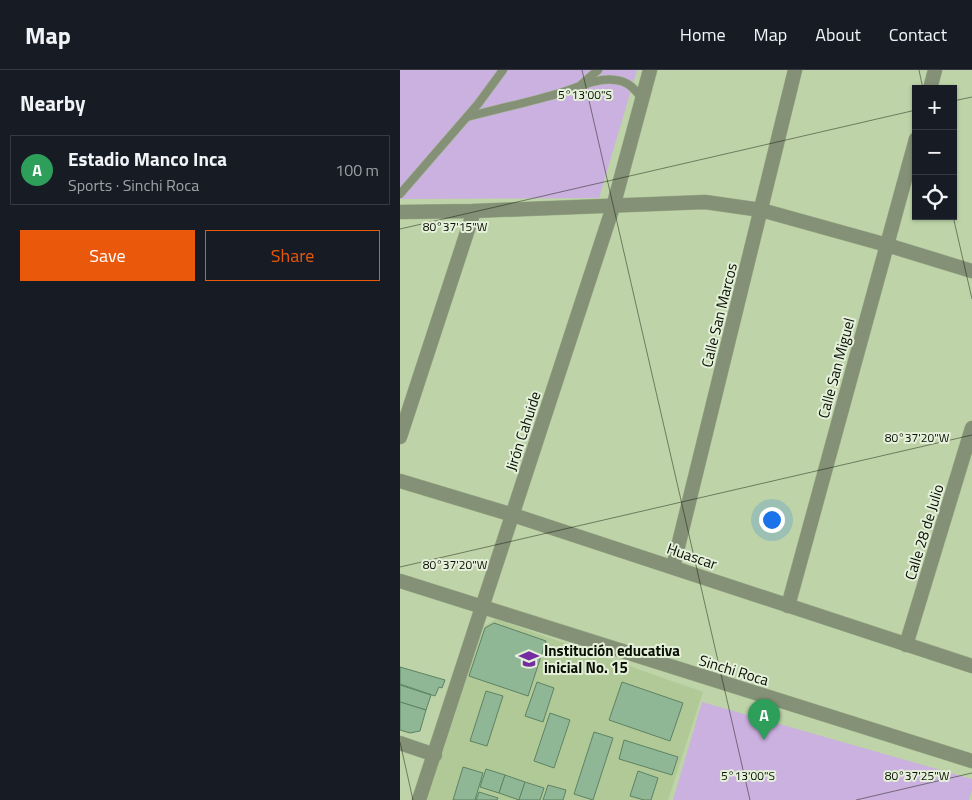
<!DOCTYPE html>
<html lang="en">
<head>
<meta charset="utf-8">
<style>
  :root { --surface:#171b24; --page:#242831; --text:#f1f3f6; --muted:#9ea1a6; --line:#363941; --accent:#ea580c }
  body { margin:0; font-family:"Titillium Web",sans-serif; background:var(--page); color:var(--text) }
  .controls { position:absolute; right:15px; top:15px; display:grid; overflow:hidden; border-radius:0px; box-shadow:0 1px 4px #0004 }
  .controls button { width:45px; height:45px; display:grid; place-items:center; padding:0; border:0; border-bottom:1px solid var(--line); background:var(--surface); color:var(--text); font:25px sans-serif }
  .you { position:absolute; left:371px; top:449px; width:18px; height:18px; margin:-12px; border:4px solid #fff; border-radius:50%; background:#1a73e8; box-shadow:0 0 0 8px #1a73e833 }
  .badge { display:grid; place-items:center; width:32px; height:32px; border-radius:50%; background:var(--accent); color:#fff; font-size:16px; font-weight:700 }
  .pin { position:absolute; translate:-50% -41px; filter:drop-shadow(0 1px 2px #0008) }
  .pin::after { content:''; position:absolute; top:26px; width:18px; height:15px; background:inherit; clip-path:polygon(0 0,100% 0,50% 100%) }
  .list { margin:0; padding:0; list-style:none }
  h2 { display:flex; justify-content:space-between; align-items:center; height:65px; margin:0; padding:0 20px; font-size:21px }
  h2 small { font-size:16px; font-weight:400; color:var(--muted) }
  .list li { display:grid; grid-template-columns:32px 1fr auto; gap:15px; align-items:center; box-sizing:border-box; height:70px; margin:0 10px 10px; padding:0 10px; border:1px solid var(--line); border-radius:0px }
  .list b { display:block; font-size:19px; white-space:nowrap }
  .list p { margin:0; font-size:16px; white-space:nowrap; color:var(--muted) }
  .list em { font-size:16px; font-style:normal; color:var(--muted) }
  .actions { display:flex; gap:10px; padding:15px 20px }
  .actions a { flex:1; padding:11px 0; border:1px solid var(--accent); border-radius:0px; text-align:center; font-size:18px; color:var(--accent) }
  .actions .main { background:var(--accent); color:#fff }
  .icon { flex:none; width:28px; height:28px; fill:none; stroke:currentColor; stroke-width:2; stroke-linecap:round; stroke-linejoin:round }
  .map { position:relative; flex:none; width:572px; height:730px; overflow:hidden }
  header { display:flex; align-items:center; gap:30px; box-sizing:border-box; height:70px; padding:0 25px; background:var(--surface); border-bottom:1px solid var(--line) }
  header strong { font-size:24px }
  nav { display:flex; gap:28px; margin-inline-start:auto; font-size:18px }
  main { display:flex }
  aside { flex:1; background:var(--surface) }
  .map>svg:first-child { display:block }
</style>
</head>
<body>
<header>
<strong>Map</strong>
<nav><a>Home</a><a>Map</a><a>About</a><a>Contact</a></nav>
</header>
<main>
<aside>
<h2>Nearby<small></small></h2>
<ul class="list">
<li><span class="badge" style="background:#2e9e5b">A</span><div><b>Estadio Manco Inca</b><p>Sports · Sinchi Roca</p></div><em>100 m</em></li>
</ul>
<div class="actions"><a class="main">Save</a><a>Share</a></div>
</aside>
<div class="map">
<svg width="572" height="730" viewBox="0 0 572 730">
  <rect width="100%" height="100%" fill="#bed4a8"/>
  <polygon fill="#b1c997" points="96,549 303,622 268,730 27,730 84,556"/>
  <g fill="#cab1df">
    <polygon points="0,0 237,0 199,128 0,129"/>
    <polygon points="302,632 572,709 572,720 569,730 273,730"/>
  </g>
  <g fill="#8fb695" stroke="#5d8363">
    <polygon points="94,553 146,571 128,626 69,606 85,558"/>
    <polygon points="0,597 45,610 42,618 39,617 35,626 0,614"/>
    <polygon points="137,612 154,618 143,652 125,646"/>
    <polygon points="222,612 283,633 270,671 209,650"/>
    <polygon points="0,615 31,625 26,640 0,632"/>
    <polygon points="86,621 103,626 87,676 70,671"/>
    <polygon points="0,632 26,640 20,661 10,663 0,660"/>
    <polygon points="150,643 170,650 154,698 134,691"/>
    <polygon points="194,662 213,668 193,730 174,724"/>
    <polygon points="224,670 278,687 272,705 219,689"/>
    <polygon points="63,697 83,703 75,730 53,730"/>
    <polygon points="86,699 105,705 99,723 80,717"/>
    <polygon points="238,701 258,708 251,730 244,730 230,726"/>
    <polygon points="105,705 125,712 119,730 99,723"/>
    <polygon points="125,712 144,718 140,730 119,730"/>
    <polygon points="148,715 166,720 163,730 143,730"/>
    <polygon points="79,722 98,728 97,730 76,730"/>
  </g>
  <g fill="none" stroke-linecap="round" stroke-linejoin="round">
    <defs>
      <g id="service">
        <polyline points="182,14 198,0"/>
        <path d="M67 47C98 39 129 32 160 23 176 18 198 7 215 10 228 11 235 19 242 29"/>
        <polyline points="0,124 78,34 103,0"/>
      </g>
      <g id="minor">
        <polyline points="530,19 535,0"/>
        <polyline points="0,142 74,141 305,132 361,140 487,175 572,201"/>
        <polyline points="0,367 74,141"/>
        <polyline points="0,411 113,445 572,596"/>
        <polyline points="273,497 395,0"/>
        <polyline points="0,511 572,691"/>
        <polyline points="388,536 516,69"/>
        <polyline points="506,575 572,358"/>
        <polyline points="0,673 35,685"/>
        <polyline points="19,730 213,137 250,0"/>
      </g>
    </defs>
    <use href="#service" stroke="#9db18a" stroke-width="9"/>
    <use href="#minor" stroke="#9db18a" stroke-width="15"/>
    <use href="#service" stroke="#849177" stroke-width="8"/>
    <use href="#minor" stroke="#849177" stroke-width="14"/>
  </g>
  <path fill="none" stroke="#080f02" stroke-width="1" stroke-opacity="0.45" d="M182 0 350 730M519 0 523 19M553 31 572 27M553 146 572 229M0 159 516 40M0 497 572 365M0 672 13 730M456 730 572 703"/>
  <defs>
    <symbol id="school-bare" viewBox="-9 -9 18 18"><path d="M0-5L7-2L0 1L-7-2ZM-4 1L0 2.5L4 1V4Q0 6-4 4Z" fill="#742ca0" stroke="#e5f0da" stroke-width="2.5" paint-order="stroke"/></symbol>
  </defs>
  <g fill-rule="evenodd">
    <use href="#school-bare" x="115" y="575" width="28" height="28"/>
  </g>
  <g text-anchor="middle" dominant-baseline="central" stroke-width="4" stroke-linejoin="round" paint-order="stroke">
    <g font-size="15" fill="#080f02" stroke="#e5f0da">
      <text transform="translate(319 245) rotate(-76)">Calle San Marcos</text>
      <text transform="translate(436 298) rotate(-75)">Calle San Miguel</text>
      <text transform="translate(123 361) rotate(-72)">Jirón Cahuide</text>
      <text transform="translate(524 462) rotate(-73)">Calle 28 de Julio</text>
      <text transform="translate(292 486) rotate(19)">Huascar</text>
      <text transform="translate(334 600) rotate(17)">Sinchi Roca</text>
    </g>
    <g font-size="15" font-weight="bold" fill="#080f02" stroke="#e5f0da" text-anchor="start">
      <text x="144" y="580">Institución educativa<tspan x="144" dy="17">inicial No. 15</tspan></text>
    </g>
  </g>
  <g font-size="12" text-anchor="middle" fill="#080f02" stroke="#e5f0da" stroke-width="4" stroke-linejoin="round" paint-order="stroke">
    <text x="185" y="29">5°13'00"S</text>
    <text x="55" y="161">80°37'15"W</text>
    <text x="517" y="372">80°37'20"W</text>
    <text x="55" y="499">80°37'20"W</text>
    <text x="348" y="710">5°13'00"S</text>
    <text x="517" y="710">80°37'25"W</text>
  </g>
</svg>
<div class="controls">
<button>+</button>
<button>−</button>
<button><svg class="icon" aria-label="locate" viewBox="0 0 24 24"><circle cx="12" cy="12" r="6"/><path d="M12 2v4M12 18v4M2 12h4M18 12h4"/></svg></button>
</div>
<div class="you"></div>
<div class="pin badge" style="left:364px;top:670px;background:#2e9e5b">A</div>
</div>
</main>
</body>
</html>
